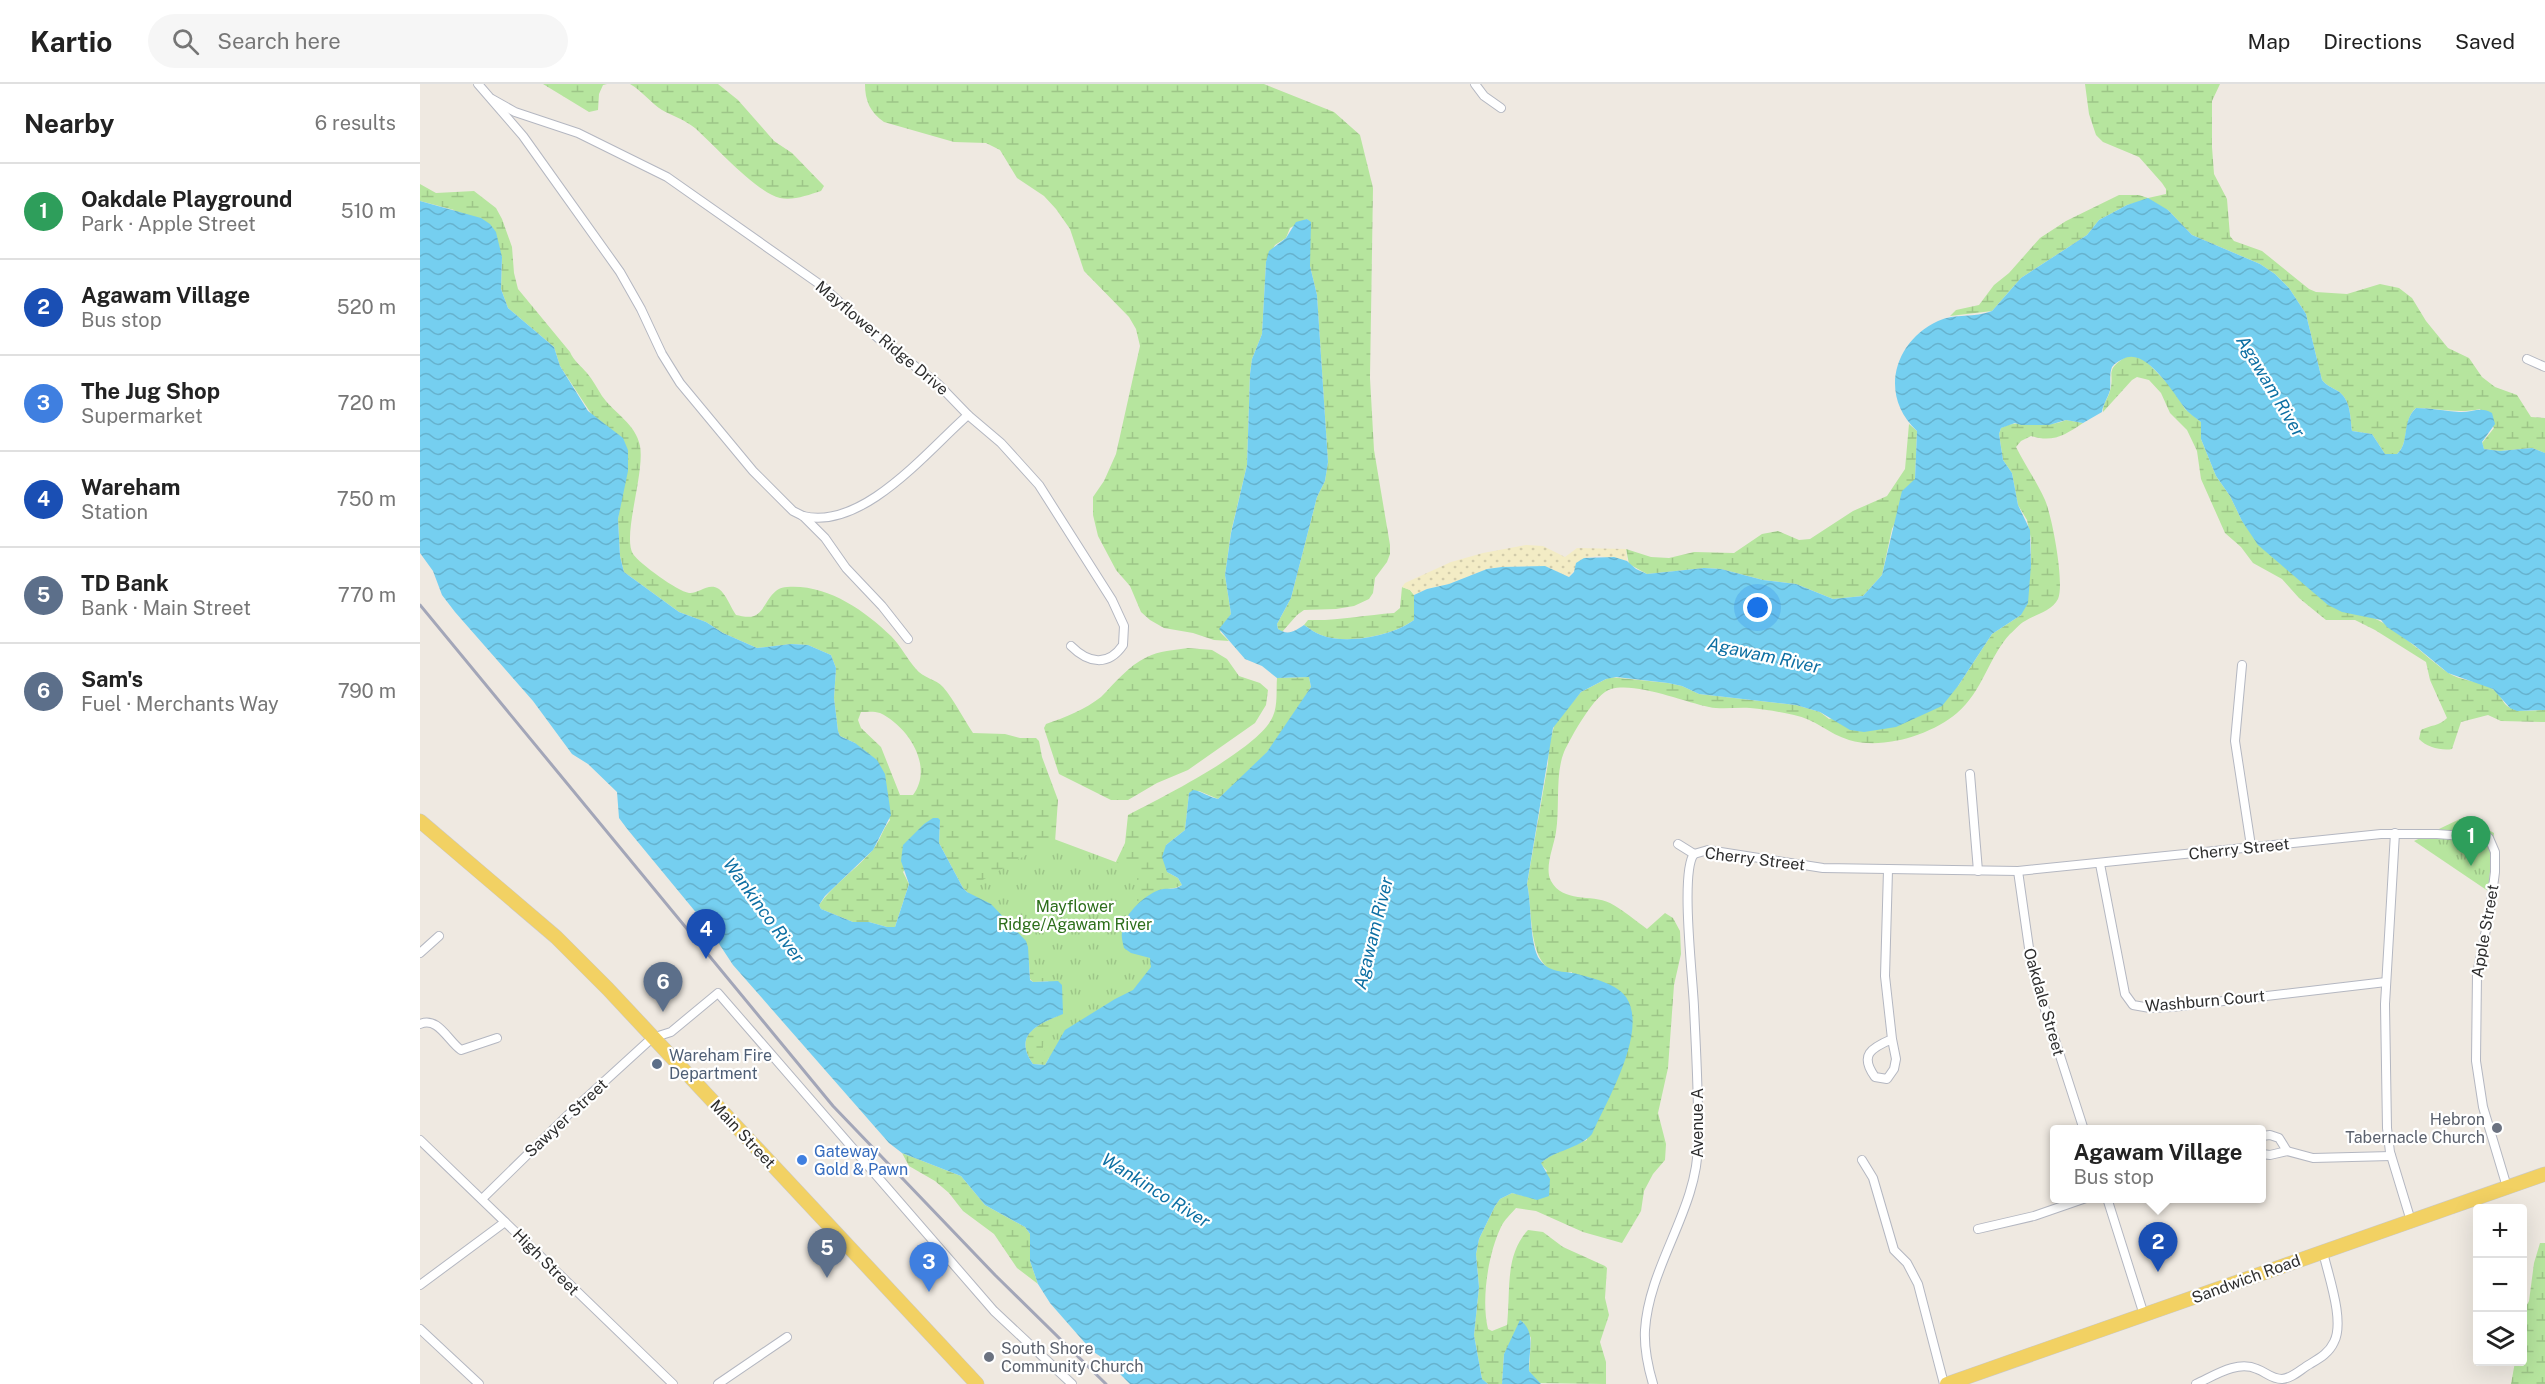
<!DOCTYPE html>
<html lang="en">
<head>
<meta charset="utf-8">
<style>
  :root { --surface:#fff; --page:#f6f6f6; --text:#222; --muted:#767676; --line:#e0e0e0; --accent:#111827 }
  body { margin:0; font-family:"Public Sans",sans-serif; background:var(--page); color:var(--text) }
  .controls { position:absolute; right:18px; bottom:18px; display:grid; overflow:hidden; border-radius:6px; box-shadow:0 6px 24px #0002 }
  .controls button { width:54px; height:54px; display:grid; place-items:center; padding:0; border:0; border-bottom:2px solid var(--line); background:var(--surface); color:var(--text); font:30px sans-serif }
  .you { position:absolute; left:1338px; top:524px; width:21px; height:21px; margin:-15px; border:4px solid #fff; border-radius:50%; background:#1a73e8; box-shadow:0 0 0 9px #1a73e833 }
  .badge { display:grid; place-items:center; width:39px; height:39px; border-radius:50%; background:var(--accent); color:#fff; font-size:20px; font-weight:700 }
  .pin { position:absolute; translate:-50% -50px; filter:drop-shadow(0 2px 3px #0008) }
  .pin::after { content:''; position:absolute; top:32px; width:21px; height:18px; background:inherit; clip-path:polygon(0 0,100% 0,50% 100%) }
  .popup { position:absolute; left:1630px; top:1041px; width:216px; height:78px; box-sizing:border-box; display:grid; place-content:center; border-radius:6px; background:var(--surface); filter:drop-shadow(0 2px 4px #0005); font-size:20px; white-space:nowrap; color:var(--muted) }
  .popup b { font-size:22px; color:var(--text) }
  .popup::after { content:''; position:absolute; left:50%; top:100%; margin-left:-12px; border:12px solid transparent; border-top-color:var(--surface) }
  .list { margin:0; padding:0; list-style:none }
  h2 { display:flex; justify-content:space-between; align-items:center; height:78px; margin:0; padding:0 24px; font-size:26px }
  h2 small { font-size:20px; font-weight:400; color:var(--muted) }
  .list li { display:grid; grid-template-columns:39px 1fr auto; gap:18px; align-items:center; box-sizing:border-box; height:96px; padding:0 24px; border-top:2px solid var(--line) }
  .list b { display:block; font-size:22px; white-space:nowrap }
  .list p { margin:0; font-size:20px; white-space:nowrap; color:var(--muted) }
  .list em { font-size:20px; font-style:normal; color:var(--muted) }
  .icon { flex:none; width:33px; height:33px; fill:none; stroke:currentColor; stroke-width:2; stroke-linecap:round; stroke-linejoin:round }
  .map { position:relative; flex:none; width:2125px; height:1300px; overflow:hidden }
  header { display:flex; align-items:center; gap:36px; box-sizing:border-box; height:84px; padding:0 30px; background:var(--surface); border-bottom:2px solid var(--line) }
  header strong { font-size:28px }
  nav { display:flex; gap:33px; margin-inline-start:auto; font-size:21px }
  .search { width:420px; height:54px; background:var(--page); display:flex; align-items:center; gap:15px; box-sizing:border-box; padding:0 21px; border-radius:33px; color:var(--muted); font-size:22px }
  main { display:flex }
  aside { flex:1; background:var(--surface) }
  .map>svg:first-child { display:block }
</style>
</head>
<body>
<header>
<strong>Kartio</strong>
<div class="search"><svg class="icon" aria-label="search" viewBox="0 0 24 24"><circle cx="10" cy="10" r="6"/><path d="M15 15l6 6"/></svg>Search here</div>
<nav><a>Map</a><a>Directions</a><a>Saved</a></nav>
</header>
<main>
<aside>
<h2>Nearby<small>6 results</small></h2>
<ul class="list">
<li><span class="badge" style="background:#2e9e5b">1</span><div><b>Oakdale Playground</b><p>Park · Apple Street</p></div><em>510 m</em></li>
<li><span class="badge" style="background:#1a4fb4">2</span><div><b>Agawam Village</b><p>Bus stop</p></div><em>520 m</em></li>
<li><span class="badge" style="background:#3f7fe0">3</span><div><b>The Jug Shop</b><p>Supermarket</p></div><em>720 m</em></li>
<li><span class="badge" style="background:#1a4fb4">4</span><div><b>Wareham</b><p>Station</p></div><em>750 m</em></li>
<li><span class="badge" style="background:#5c6f8a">5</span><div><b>TD Bank</b><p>Bank · Main Street</p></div><em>770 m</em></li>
<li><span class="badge" style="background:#5c6f8a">6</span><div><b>Sam's</b><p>Fuel · Merchants Way</p></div><em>790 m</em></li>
</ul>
</aside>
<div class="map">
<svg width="2125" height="1300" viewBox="0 0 2125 1300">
  <defs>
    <pattern id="wetland-marsh" width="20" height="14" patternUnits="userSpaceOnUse" patternTransform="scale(1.5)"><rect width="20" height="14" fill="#b6e59e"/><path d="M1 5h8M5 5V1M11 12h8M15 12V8" fill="none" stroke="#9dc588"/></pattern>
    <pattern id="sand-dots" width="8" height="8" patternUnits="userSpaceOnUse" patternTransform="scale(1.5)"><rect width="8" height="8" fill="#f3ecc5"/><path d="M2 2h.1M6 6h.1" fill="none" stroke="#d1cbaa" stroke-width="1.8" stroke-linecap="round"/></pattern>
    <pattern id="park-tufts" width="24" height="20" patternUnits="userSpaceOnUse" patternTransform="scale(1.5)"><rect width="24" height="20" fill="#b6e59e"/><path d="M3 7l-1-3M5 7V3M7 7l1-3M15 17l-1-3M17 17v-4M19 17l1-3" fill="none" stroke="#9dc588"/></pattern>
    <pattern id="water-waves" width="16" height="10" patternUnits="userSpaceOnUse" patternTransform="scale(1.5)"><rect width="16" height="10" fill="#75cff0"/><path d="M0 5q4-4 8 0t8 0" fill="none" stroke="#66b2ce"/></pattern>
  </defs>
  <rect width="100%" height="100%" fill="#efe9e1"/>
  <g fill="url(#wetland-marsh)" fill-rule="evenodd">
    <polygon points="123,0 187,0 183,1 179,10 178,26 169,28"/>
    <path d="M210 0H298L318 16 354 57 372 69 404 102 401 107C388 111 373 117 360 114 337 109 294 61 275 44 265 36 253 32 242 26 231 19 222 7 210 0Z"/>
    <path d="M445 0H844L914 28 940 51 953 104 950 294 954 366 970 461V470L967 478 955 494 953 509 949 515 934 522 916 525 884 526 877 531 862 548 858 545 857 540 871 514 897 413 905 397 908 378 897 211 890 182V138L887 135 870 144 866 154 855 161 846 178 842 250 832 275 830 290 827 381 811 448 805 491 811 530 800 548 809 557 794 556 773 549 744 544 730 536 721 528 710 502 696 486 678 452 673 431V413L684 397 696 370 720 262 716 245 709 233 664 187 650 145 636 125 624 112 597 94 580 66 566 59 534 58 464 38C450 28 445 17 445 0Z"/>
    <path d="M1665 0H1800L1792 17V63L1794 90 1807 115 1810 152 1814 157 1842 167 1889 205 1896 208 1927 210 1960 200 1979 204 1992 214 2006 237 2028 264 2049 274 2062 293 2075 303 2097 311 2111 333 2125 334V369L2112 364 2080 367 2064 365 2062 359 2074 344 2060 325C2038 330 2018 324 1996 324 1982 336 1990 359 1977 370H1965L1952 350 1932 347C1930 332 1931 316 1918 307 1911 303 1907 302 1902 296L1886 230 1869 204 1855 190 1840 180 1772 151 1748 126 1723 117 1707 121 1679 136 1667 151 1601 194 1572 227 1530 232 1536 226 1559 221 1574 201 1589 189 1620 154 1646 137 1699 111H1719L1728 114 1746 110V105L1742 99 1719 73 1683 58 1676 51 1669 30Z"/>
    <path d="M0 100 16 109 54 107 76 124 82 135 92 163 94 189 98 205 150 268C154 277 160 281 167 289 173 296 177 304 182 312 194 329 216 340 220 362 225 389 202 452 213 470 220 480 257 507 269 509 279 510 288 498 299 505 306 510 311 524 316 531 321 532 329 534 334 532 347 527 348 504 367 503 407 500 444 526 471 552 481 562 487 575 496 585 503 594 516 595 523 603 534 616 543 634 553 649L585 650 600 654H616L619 657 622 673 638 716 633 786 694 782 705 759 708 731C741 714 841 664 853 632 858 621 856 606 857 594L889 593 891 603C878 624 864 646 849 666 834 684 814 700 798 715L779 707 769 709 765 746 746 761 747 788 758 794 762 801 755 804 740 806 645 946 625 981 613 980C592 950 619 940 642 930L638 897 613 898 610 895 608 863 571 820 547 808 543 804 519 759 520 736 483 788 489 800 475 843H467L449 838H433L401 825 399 821C413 801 434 787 450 769 459 760 462 746 470 736L435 659 420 652 418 647 414 614 416 584 411 571 388 561 371 560 337 564 303 549 286 538 259 528 204 488 200 472 198 435 200 418 172 331 140 282 134 263 88 224 81 205 82 173 34 126 0 117ZM441 628C447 628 454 627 460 629 489 643 514 683 493 711H480L461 663 441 644 438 636Z"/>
    <path d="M1709 271 1717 272 1726 277 1753 305 1765 325 1781 338V355L1796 392 1810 412 1822 437 1948 532C1974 540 2004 572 2027 588 2041 598 2061 596 2074 606 2080 609 2081 615 2085 620 2095 630 2112 626 2125 626V638L2081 637 2068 631 2041 638 2032 665C2022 667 2006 663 1999 655L2001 646C2010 641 2020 642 2027 634L2010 596 2006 578 1955 546 1935 536H1906L1879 514 1862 495 1833 479 1821 463 1805 449 1781 395 1777 367 1767 346 1750 329 1741 309 1729 296 1717 293 1712 296 1683 328C1683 320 1686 317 1689 310 1697 288 1681 288 1709 271Z"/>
    <path d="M1646 336 1663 339C1645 351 1633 359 1611 352L1601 357 1596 363C1605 381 1617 398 1625 416 1632 432 1645 500 1638 515 1632 527 1616 530 1605 537 1599 540 1595 546 1590 550 1568 574 1563 607 1537 629 1511 651 1463 666 1429 656 1409 650 1395 635 1374 631 1359 628 1345 625 1330 624 1316 623 1302 626 1289 623 1264 618 1217 598 1191 605 1175 609 1151 653 1144 668 1135 690 1140 724 1136 748 1134 762 1124 784 1131 797 1143 819 1171 810 1190 819 1203 826 1215 836 1227 845L1245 829 1253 834 1260 847 1261 870 1254 901 1248 984 1238 1029 1246 1060 1245 1076 1233 1090 1224 1107 1221 1127 1202 1159 1163 1148 1116 1127 1096 1124C1091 1130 1084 1136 1081 1143 1068 1170 1061 1216 1068 1245L1072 1247 1087 1241C1091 1207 1084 1172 1108 1146L1123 1148 1143 1163 1185 1182 1187 1184 1185 1214 1189 1231 1180 1258 1186 1278V1300L1117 1299 1109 1287 1111 1254 1103 1238 1084 1270 1082 1300H1068L1062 1295 1054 1251 1059 1203 1056 1170 1059 1155 1075 1122 1080 1115 1092 1109 1104 1112 1127 1087 1120 1079 1133 1070 1167 1056 1152 888C1105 897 1114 829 1107 800L1128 679 1129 661 1135 639 1161 608 1190 593 1248 599 1262 602 1279 610 1376 621 1400 628 1409 635 1538 602 1572 550 1601 531 1611 481V455L1607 436 1598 421 1592 389 1583 376 1579 350 1581 344C1600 333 1625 346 1646 336Z"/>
    <polygon points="1489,340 1497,347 1495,396 1472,445 1462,491 1443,512 1413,515 1376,500 1343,496 1301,485 1284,484 1227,490 1209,480 1206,465 1231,473 1249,474 1274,468 1314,469 1342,450 1358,447 1379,456 1390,455 1433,427 1467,412 1485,385"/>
    <path d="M982 503 990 506 994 511V536C973 552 925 561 901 551 895 549 889 544 884 541L888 536C918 537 945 531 974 529L980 524Z"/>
    <path d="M768 564 792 566 807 575 819 592 840 599 848 606 846 621 835 639 768 686 737 699 708 716H691L639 690 624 644 626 640C644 634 666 625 681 613 695 599 708 582 727 573 739 567 754 566 768 564Z"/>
    <polygon points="482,1069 541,1092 565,1121 605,1143 610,1150 610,1177 618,1200 597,1184 574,1150 543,1127 529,1109 515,1097 489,1082"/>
    <polygon points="2120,1159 2125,1159 2125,1300 2091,1300 2095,1278 2102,1278 2103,1228 2109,1217 2114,1179"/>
  </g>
  <polygon fill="url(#sand-dots)" points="1106,461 1123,462 1145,473 1157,464 1206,465 1207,477 1179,472 1164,474 1149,493 1125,482 1082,483 1067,485 1029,500 1007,505 994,511 990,506 982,503 985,499 1031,478 1063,469"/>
  <g fill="url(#park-tufts)">
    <polygon points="2044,733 2074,749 2068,807 1994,757"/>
    <path d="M634 755 717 786V823L746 885 630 975 623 964C624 939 644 936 646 912L613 885 589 841 550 814 547 805Z"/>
  </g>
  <g fill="url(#water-waves)">
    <path d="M1728 114 1748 126 1772 151 1840 180 1855 190 1869 204 1886 230 1902 296C1907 302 1911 303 1918 307 1931 316 1930 332 1932 347L1952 350 1965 370H1977C1990 359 1981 338 1996 324 2011 324 2025 327 2039 328 2051 329 2061 322 2072 329L2075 340 2062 358 2064 365 2080 367 2112 364 2125 369V626L2097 627 2090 624 2073 605 2028 589 1994 561 1967 543 1961 536 1922 528 1908 521 1838 461 1822 437 1810 412 1796 392 1781 355V338C1775 333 1768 329 1764 323 1753 308 1725 262 1703 275 1699 277 1695 279 1692 283 1689 290 1691 299 1690 306 1688 314 1683 320 1682 328L1663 339 1646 336 1629 341H1601L1595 339 1581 344 1579 350 1583 376 1592 389 1598 421 1610 446 1611 481 1608 519 1601 531 1572 550 1538 602 1522 622 1476 643 1444 648 1430 646 1400 628 1376 621 1279 610 1262 602 1248 599 1196 593 1186 595 1161 608 1133 644 1107 800C1112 820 1109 861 1120 876 1131 891 1147 886 1161 891 1175 895 1197 900 1206 913 1229 947 1186 1018 1172 1050 1159 1065 1135 1066 1121 1079L1130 1095 1129 1112 1117 1116 1092 1109 1080 1115 1075 1122 1059 1155 1056 1170 1059 1203 1054 1251 1062 1295 1068 1300H710L686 1276 672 1267 630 1219 618 1200 610 1177V1150L605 1143 565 1121 541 1092 482 1069 469 1059 313 881 288 843 208 746 199 734 197 708 168 680 152 670 113 617 35 528 22 511 13 487 0 469V117L61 134 70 140 76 148 82 173 81 205 88 224 134 263 140 282 168 327 203 354 208 366V387L198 435 200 472 204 488 259 528 286 538 303 549 337 564 371 560 388 561 411 571 416 584 414 614 418 647 420 652 435 659 457 676 465 690 471 731 453 766 405 812 399 821 401 825 433 838H449L467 843H475L489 800 481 777 483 761 504 740 513 734H518L520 736 519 759 543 804 547 808 571 820 606 857 608 863 610 896 613 898 638 897 642 901 643 930C619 940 592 950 613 980L625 981 645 946 695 915 713 906 731 883 730 874 711 869 704 864C703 859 701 853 702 849 703 831 723 812 739 806 747 803 754 807 762 801L758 794 747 788 742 773 746 761 765 746 769 709 773 706C781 707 789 713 798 715L847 668 891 603 889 593 857 594 842 582 825 575 799 545 811 530 805 491 811 449 827 381 830 290 832 275 842 250 846 178 849 167 866 154 876 138 887 135 891 138 890 182 897 211 908 378 905 397 897 413 871 514 857 540 858 545C868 552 875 547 884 541 889 544 895 549 901 551 926 561 973 552 994 536V511L1007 505 1029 500 1067 485 1082 483 1125 482 1149 493 1154 488 1156 479 1164 474 1194 473 1207 477 1216 485 1227 490 1284 484 1301 485 1343 496 1376 500 1413 515 1443 512 1462 491 1482 407 1495 395 1497 347C1459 312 1473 258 1518 237 1535 229 1555 234 1572 227L1601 194 1667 151 1679 136 1707 121Z"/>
    <path d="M1100 1236C1117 1248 1108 1269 1109 1287L1121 1300H1082L1084 1270Z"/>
  </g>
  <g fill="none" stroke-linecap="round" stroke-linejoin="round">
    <defs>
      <g id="minor">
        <polyline points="58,0 103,52 200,188 221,225 242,270 260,299 333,387 373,427 383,432 405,454 426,484 462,522 488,555"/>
        <polyline points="1055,0 1064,12 1081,24"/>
        <path d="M72 15 95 28 158 49 247 93 402 202 458 254 517 299 548 331 581 359 619 401 692 516 704 542 703 561C688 583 668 579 651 562"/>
        <polyline points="2107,275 2125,283"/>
        <path d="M383 432C443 447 508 366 548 331"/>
        <polyline points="1822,581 1815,657 1831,762"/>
        <polyline points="1550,690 1558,787"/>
        <polyline points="1975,749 1965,920 1967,1044 1970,1068 1991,1137"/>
        <polyline points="1258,760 1274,770"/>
        <polyline points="1274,770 1288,766 1403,784 1598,787 1961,750 2017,750 2069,754 2075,768 2075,788 2070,826 2057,890 2056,977 2063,1023 2087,1103"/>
        <polyline points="1680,780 1705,910 1713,921 1730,924 1752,923 1966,898"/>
        <path d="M1468 786 1465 892 1472 955 1476 975 1474 985 1467 995 1455 993C1439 971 1451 964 1472 955"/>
        <polyline points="1598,787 1612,885 1664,1046"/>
        <polyline points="0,869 19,852"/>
        <path d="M0 940C18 932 28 957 41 966L77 954"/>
        <polyline points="1842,1052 1850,1051 1859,1054 1867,1067"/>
        <polyline points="0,1056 253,1300"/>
        <polyline points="1842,1070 1850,1071 1867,1067 1893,1074 1971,1072"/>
        <polyline points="1442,1076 1453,1094 1474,1166 1487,1179 1498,1200 1524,1300"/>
        <polyline points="1687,1114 1724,1231"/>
        <polyline points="62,1115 152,1027 232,954 251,948 298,909 574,1227 652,1300"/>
        <polyline points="1558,1145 1614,1132 1666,1114"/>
        <polyline points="0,1201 85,1138"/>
        <polyline points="0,1245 59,1300"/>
        <polyline points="298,1300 367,1253"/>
        <path d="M1233 1300C1228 1283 1224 1264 1225 1246 1229 1181 1278 1125 1278 1059 1279 1014 1276 968 1274 923 1273 895 1260 788 1274 770"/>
        <path d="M1776 1300C1794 1292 1817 1276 1837 1285 1846 1288 1851 1295 1862 1295 1873 1294 1881 1285 1890 1280 1900 1274 1909 1269 1914 1258 1925 1237 1908 1191 1903 1168"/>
      </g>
      <g id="primary">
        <polyline points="0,737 136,853 188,905 557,1300"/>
        <polyline points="1527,1300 2125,1090"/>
      </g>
    </defs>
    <use href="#minor" stroke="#b4b7c1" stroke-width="10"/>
    <use href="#primary" stroke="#c9c9c9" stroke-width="15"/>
    <use href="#minor" stroke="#fff" stroke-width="8"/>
    <use href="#primary" stroke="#f2d163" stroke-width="14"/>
    <polyline stroke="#a3a6b8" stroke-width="3" points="0,521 413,1022 575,1191 686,1300"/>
  </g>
  <circle fill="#5c6f8a" stroke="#fff" stroke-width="2" cx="237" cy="980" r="6"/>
  <g fill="#6b7280" stroke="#fff" stroke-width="2">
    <circle cx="2077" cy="1044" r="6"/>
    <circle cx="569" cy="1273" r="6"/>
  </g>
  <circle fill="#3f7fe0" stroke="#fff" stroke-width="2" cx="382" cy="1076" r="6"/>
  <g text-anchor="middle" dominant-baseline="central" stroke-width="4.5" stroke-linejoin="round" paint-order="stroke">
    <g font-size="16" fill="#2e2e2e" stroke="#fff">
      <text transform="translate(462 254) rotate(40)">Mayflower Ridge Drive</text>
      <text transform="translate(1819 765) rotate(-6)">Cherry Street</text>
      <text transform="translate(1335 775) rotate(7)">Cherry Street</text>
      <text transform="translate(2065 847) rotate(-80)">Apple Street</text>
      <text transform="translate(1785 917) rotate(-5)">Washburn Court</text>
      <text transform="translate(1624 918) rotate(74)">Oakdale Street</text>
      <text transform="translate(146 1034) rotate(-43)">Sawyer Street</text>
      <text transform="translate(1277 1039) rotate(-90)">Avenue A</text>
      <text transform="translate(323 1050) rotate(47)">Main Street</text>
      <text transform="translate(126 1178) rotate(45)">High Street</text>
      <text transform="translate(1826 1195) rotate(-20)">Sandwich Road</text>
    </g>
    <g font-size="16" fill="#2c6e1b" stroke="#fff">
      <text x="655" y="822">Mayflower<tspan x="655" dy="18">Ridge/Agawam River</tspan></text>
    </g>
    <g font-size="16" fill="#4e5e75" stroke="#fff" text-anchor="start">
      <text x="249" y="971">Wareham Fire<tspan x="249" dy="18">Department</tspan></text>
    </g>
    <g font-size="16" fill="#5b616d" stroke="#fff" text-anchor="end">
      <text x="2065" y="1035">Hebron<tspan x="2065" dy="18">Tabernacle Church</tspan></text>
      <text x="581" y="1264" text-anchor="start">South Shore<tspan x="581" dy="18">Community Church</tspan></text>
    </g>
    <g font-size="16" fill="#366cbe" stroke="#fff" text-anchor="start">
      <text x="394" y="1067">Gateway<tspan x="394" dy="18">Gold &amp; Pawn</tspan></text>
    </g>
    <g font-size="18" font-style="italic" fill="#0d6fa3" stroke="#fff">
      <text transform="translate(1851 302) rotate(59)">Agawam River</text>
      <text transform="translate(1344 571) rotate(12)">Agawam River</text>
      <text transform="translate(344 826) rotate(54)">Wankinco River</text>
      <text transform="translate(953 849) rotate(-76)">Agawam River</text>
      <text transform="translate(736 1106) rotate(32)">Wankinco River</text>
    </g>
  </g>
</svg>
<div class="controls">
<button>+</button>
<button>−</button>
<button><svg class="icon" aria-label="layers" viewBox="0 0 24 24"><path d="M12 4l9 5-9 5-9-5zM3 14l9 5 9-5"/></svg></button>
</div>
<div class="you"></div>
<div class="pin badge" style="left:2051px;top:782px;background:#2e9e5b">1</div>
<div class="pin badge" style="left:1738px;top:1188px;background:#1a4fb4">2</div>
<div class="popup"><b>Agawam Village</b>Bus stop</div>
<div class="pin badge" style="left:509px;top:1208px;background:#3f7fe0">3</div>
<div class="pin badge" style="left:286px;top:875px;background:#1a4fb4">4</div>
<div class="pin badge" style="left:407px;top:1194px;background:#5c6f8a">5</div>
<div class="pin badge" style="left:243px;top:928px;background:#5c6f8a">6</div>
</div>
</main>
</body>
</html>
